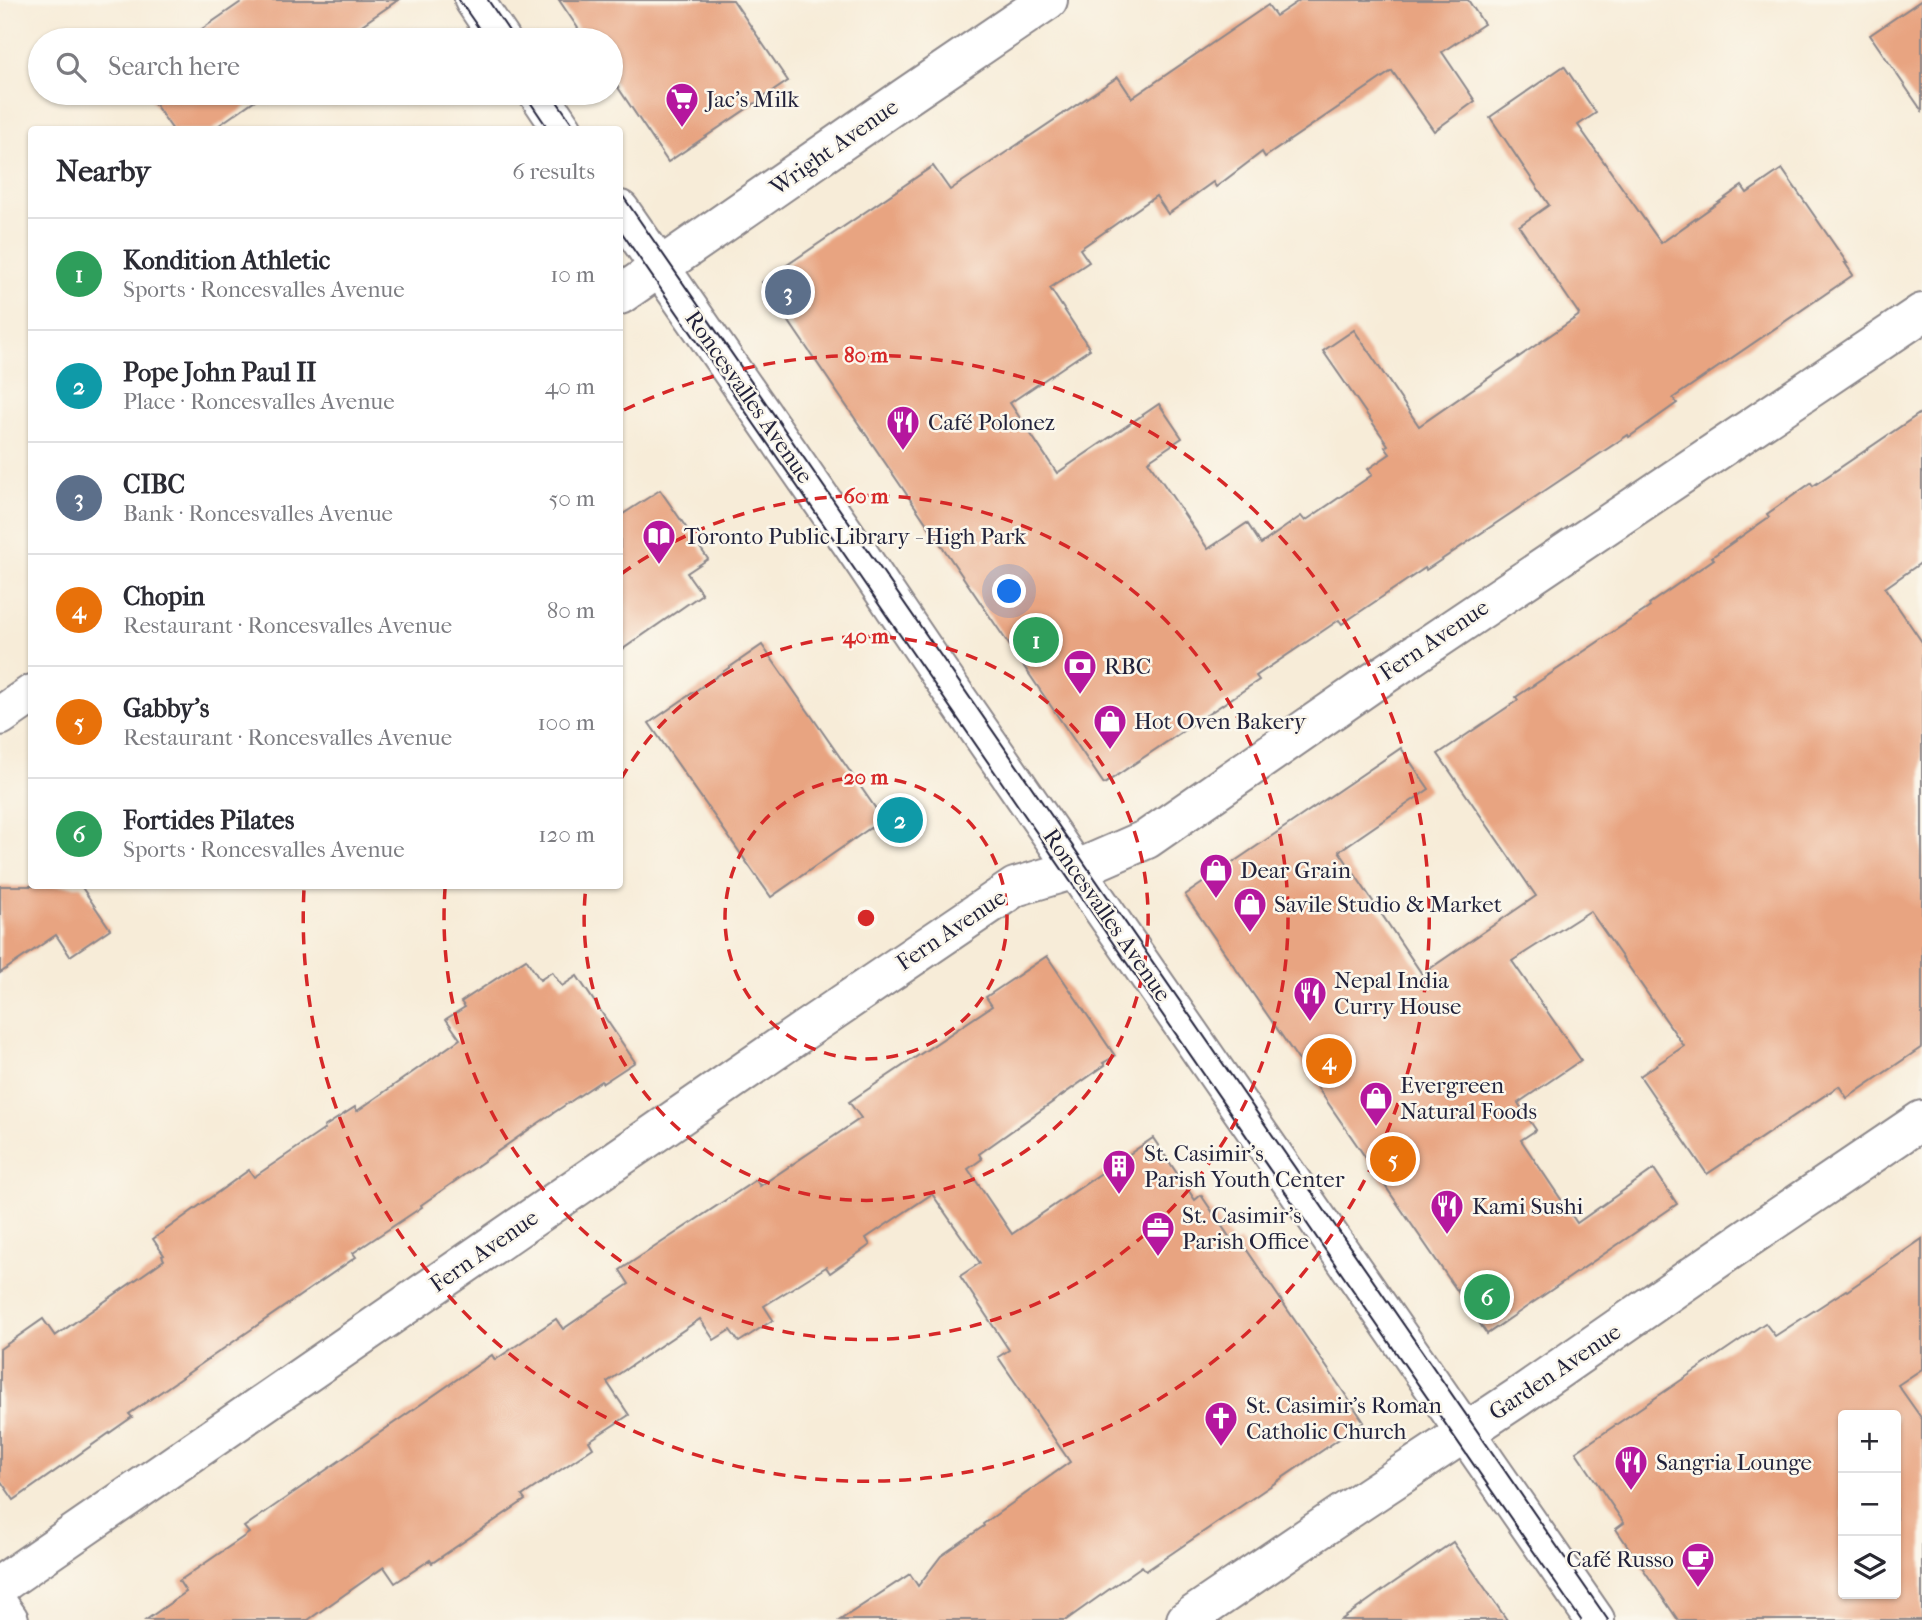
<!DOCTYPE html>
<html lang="en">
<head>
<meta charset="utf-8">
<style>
  :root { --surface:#fff; --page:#f2f2f3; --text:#2b2b33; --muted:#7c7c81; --line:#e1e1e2; --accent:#7c3aed }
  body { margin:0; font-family:"IM FELL French Canon",serif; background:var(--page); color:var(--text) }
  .controls { position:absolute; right:21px; bottom:21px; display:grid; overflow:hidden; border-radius:7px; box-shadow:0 2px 5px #0004 }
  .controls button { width:63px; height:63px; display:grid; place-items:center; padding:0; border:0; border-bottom:2px solid var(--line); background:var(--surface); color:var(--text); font:35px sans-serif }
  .you { position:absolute; left:1010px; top:592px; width:24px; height:24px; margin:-18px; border:5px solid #fff; border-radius:50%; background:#1a73e8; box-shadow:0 0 0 10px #1a73e833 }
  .badge { display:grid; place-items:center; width:46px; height:46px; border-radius:50%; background:var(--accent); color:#fff; font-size:23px; font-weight:700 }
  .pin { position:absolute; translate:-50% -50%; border:4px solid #fff; box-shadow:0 2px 7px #0006 }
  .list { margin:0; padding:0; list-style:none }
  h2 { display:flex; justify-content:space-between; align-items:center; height:91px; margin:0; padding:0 28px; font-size:30px }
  h2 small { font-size:23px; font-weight:400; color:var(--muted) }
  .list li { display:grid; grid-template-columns:46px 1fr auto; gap:21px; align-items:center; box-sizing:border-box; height:112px; padding:0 28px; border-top:2px solid var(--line) }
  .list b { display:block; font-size:26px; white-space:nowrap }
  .list p { margin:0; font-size:23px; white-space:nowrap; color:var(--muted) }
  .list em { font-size:23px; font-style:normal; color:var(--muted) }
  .icon { flex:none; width:38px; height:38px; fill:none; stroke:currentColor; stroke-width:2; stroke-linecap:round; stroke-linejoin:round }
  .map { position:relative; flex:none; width:1922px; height:1620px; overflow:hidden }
  .search { position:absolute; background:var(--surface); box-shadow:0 2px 5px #0004; left:28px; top:28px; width:595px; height:77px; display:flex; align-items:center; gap:18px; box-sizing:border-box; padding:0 24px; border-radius:38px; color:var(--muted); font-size:26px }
  .panel { position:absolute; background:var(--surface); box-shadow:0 2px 5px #0004; left:28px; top:126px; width:595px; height:763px; border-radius:7px }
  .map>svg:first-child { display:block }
</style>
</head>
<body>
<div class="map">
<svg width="1922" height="1620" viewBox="0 0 1922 1620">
  <rect width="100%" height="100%" fill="#fbf7ec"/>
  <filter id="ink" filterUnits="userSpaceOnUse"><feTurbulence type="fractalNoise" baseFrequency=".0143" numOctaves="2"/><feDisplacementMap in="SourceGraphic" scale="14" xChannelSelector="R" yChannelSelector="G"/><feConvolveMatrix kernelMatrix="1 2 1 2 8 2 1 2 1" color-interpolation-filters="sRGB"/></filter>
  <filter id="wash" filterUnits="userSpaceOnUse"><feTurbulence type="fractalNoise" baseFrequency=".00686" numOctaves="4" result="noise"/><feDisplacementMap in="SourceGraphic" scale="28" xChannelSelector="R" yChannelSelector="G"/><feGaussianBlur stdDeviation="1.57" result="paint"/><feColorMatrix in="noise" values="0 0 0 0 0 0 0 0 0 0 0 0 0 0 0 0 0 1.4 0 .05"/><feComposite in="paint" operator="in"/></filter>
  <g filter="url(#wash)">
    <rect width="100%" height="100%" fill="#f7ecd8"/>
    <g id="blocks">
      <g fill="#e8a481" fill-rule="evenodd">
        <polygon points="244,0 398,0 340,40 186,40"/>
        <polygon points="559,0 733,0 788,81 668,162 611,77 611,40 586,40"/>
        <polygon points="1300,0 1468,0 1484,24 1442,52 1475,101 1434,131 1392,71 1265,157 1262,152 1216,187 1213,182 1168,214 1156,196 1080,249 1089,262 1050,288 1090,349 1010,403 1057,473 1159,404 1182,438 1148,461 1208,549 1247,523 1261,544 1301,516 1305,521 1372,475 1368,469 1390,454 1385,447 1388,445 1323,351 1354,330 1419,426 1578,316 1579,314 1519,226 1549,205 1490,117 1564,66 1596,113 1578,125 1661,243 1742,186 1747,193 1782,169 1847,263 1845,263 1853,275 1673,398 1677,403 1629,437 1628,435 1426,570 1425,568 1342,624 1339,620 1256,676 1259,680 1104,784 762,282 933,166 950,190 1118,77 1132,98 1268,5 1276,16"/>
        <polygon points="1922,0 1922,111 1870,35"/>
        <polygon points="147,93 265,93 212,130 173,130"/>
        <polygon points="1922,412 1922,562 1885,588 1922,642 1922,1047 1847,1098 1839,1086 1707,1174 1640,1076 1684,1046 1590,911 1512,961 1581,1060 1518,1103 1536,1130 1521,1140 1577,1223 1654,1169 1677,1204 1487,1334 1185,895 1401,748 1429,789 1339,851 1422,974 1536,896 1438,754 1518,700 1516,697 1650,607 1649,604 1714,559 1712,557 1769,517 1767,514 1811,483 1813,486"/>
        <polygon points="660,490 708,559 687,573 702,594 620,651 620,516"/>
        <polygon points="762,645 883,819 771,897 649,723"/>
        <polygon points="0,886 81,886 110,929 70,956 56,935 0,973"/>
        <polygon points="1047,956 1115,1056 1103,1063 1105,1065 979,1154 982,1159 968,1169 1012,1234 1153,1138 1195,1200 1201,1195 1234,1244 1240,1240 1364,1422 1146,1571 1142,1566 1066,1620 840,1620 910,1574 918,1586 941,1556 984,1526 983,1524 1070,1462 998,1357 1009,1350 960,1276 980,1263 932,1194 866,1238 870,1245 830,1273 826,1267 764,1306 773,1320 739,1342 730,1330 714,1340 700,1319 607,1382 629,1415 589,1441 593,1448 522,1496 525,1500 432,1563 430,1560 395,1583 384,1567 308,1620 146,1620 186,1592 179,1581 249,1533 244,1527 492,1355 495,1360 556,1319 563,1329 629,1284 620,1270 756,1180 760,1186 861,1118 849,1102 992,1006 986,997"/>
        <polygon points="526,959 540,980 552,972 562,986 577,976 635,1062 603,1083 601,1081 534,1126 421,1205 422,1207 353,1253 356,1257 129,1414 132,1417 14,1500 0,1480 0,1349 43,1319 55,1336 164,1260 162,1256 164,1255 153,1239 249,1170 254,1177 325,1129 324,1127 355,1107 357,1111 460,1039 446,1019 465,1007 461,1002"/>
        <path d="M1922 1239V1369L1898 1385 1922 1419V1620H1678L1616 1529 1624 1523 1576 1452 1765 1323 1775 1336 1846 1290 1847 1291ZM1843 1415H1896V1594H1843Z"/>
        <polygon points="1453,1542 1507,1620 1341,1620 1386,1588"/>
      </g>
    </g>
  </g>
  <g filter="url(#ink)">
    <use href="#blocks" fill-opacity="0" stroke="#8c878a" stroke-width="2"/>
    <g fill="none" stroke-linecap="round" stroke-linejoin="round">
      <defs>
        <g id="minor">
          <polyline points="620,295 904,98 1048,0"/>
          <polyline points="0,716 32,694"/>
          <polyline points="0,1585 803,1031 1015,887 1085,866 1147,839 1369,685 1922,313"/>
          <polyline points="0,1607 9,1620"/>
          <polyline points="1186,1620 1345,1512 1517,1398 1736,1246 1922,1120"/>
        </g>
        <g id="tertiary">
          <polyline points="474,0 501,40"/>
          <polyline points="538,93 563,130"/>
          <polyline points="620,210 850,541 938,671 1595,1620"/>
        </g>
      </defs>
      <use href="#minor" stroke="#8c878a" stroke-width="42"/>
      <use href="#tertiary" stroke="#8c878a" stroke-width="42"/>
      <use href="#minor" stroke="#fff" stroke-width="38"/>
      <use href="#tertiary" stroke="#fff" stroke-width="38"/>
      <g stroke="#22223b" stroke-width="2">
        <polyline points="459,0 487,40"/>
        <polyline points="488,0 515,40"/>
        <polyline points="524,93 549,130"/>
        <polyline points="551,93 577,130"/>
        <polyline points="620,192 1608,1620"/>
        <polyline points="620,230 1581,1620"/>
      </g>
    </g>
  </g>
  <g fill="none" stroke="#d62828" stroke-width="3.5" stroke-dasharray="12 9">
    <circle cx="866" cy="918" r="141"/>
    <path d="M621 779A282 282 0 1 1 586 886"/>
    <path d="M621 574A422 422 0 1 1 445 889"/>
    <path d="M624 410A563 563 0 1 1 304 889"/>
  </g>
  <defs>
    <symbol id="supermarket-pin" viewBox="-11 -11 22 30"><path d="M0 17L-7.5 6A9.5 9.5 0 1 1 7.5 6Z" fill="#b5179e" stroke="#fbf7ec"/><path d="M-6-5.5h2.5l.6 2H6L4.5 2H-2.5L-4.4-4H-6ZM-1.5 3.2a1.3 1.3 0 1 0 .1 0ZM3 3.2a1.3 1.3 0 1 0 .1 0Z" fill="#fff"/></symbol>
    <symbol id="restaurant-pin" viewBox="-11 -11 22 30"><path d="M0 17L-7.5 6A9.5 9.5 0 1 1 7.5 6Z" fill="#b5179e" stroke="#fbf7ec"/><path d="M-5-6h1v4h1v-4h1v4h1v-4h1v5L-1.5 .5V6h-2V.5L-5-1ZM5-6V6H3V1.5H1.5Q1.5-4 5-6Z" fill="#fff"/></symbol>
    <symbol id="library-pin" viewBox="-11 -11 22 30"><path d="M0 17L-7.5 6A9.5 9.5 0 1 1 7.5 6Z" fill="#b5179e" stroke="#fbf7ec"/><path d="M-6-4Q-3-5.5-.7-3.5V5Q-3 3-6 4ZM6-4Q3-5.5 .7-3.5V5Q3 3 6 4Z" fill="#fff"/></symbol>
    <symbol id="bank-pin" viewBox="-11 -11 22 30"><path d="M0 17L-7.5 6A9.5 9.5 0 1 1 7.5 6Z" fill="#b5179e" stroke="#fbf7ec"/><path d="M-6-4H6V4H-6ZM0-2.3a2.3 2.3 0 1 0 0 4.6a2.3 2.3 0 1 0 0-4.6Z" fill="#fff"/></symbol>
    <symbol id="shop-pin" viewBox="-11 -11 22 30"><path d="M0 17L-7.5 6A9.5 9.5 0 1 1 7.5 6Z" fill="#b5179e" stroke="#fbf7ec"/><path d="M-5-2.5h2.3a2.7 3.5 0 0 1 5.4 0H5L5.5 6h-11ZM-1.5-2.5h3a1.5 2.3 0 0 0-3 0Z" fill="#fff"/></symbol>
    <symbol id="building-pin" viewBox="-11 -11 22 30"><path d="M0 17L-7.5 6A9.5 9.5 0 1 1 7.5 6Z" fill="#b5179e" stroke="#fbf7ec"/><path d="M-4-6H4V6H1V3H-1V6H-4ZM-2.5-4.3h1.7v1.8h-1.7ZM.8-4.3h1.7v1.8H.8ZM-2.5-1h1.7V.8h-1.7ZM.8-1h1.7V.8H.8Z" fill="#fff"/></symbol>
    <symbol id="office-pin" viewBox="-11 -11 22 30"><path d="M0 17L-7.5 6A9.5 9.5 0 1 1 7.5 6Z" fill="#b5179e" stroke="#fbf7ec"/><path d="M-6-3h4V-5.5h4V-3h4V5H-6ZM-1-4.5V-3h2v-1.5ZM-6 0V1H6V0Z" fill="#fff"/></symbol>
    <symbol id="church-pin" viewBox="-11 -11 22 30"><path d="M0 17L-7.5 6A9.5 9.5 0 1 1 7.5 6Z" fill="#b5179e" stroke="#fbf7ec"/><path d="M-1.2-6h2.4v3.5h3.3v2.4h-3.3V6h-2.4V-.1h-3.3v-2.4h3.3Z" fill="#fff"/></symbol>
    <symbol id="cafe-pin" viewBox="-11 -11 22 30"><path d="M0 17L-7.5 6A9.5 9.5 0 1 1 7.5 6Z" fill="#b5179e" stroke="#fbf7ec"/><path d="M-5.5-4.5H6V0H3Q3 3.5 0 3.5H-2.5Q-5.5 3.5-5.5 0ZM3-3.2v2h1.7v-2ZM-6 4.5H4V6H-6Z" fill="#fff"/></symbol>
  </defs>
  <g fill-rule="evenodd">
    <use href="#supermarket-pin" x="663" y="80" width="38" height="52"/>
    <use href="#restaurant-pin" x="884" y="403" width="38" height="52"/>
    <use href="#library-pin" x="640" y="517" width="38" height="52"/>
    <use href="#bank-pin" x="1061" y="647" width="38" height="52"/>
    <use href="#shop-pin" x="1091" y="702" width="38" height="52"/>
    <use href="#shop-pin" x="1197" y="851" width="38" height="52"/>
    <use href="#shop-pin" x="1231" y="885" width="38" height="52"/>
    <use href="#restaurant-pin" x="1291" y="974" width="38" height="52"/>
    <use href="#shop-pin" x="1357" y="1079" width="38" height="52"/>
    <use href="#building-pin" x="1100" y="1147" width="38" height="52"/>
    <use href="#restaurant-pin" x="1428" y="1187" width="38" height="52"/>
    <use href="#office-pin" x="1139" y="1209" width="38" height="52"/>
    <use href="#church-pin" x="1202" y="1399" width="38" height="52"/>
    <use href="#restaurant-pin" x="1612" y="1443" width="38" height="52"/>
    <use href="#cafe-pin" x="1679" y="1540" width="38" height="52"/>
  </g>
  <g text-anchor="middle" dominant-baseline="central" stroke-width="5" stroke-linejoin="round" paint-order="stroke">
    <g font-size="23" fill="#22223b" stroke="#fbf7ec" text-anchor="start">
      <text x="706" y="99">Jac's Milk</text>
      <text x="928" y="422">Café Polonez</text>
      <text x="684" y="536">Toronto Public Library - High Park</text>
      <text x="1104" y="666">RBC</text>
      <text x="1134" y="721">Hot Oven Bakery</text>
      <text x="1240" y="870">Dear Grain</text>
      <text x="1274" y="904">Savile Studio &amp; Market</text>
      <text x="1334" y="980">Nepal India<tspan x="1334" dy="26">Curry House</tspan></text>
      <text x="1400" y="1085">Evergreen<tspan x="1400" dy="26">Natural Foods</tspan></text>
      <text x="1144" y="1153">St. Casimir's<tspan x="1144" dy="26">Parish Youth Center</tspan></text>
      <text x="1472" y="1206">Kami Sushi</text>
      <text x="1182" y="1215">St. Casimir's<tspan x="1182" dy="26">Parish Office</tspan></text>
      <text x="1246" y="1405">St. Casimir's Roman<tspan x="1246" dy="26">Catholic Church</tspan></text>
      <text x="1656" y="1462">Sangria Lounge</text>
      <text x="1674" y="1559" text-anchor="end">Café Russo</text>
    </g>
    <g font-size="23" fill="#22223b" stroke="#fbf7ec">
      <text transform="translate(834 147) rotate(-35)">Wright Avenue</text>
      <text transform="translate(749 397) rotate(55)">Roncesvalles Avenue</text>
      <text transform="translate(1434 640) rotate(-34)">Fern Avenue</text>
      <text transform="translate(1107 915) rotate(55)">Roncesvalles Avenue</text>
      <text transform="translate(951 930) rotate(-34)">Fern Avenue</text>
      <text transform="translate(484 1251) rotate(-35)">Fern Avenue</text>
      <text transform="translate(1555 1372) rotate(-34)">Garden Avenue</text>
    </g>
  </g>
  <circle cx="866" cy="918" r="10" fill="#d62828" stroke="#fbf7ec" stroke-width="3.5"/>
  <g font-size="21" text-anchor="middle" font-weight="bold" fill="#d62828" stroke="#fbf7ec" stroke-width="5" stroke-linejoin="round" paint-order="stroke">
    <text x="866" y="362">80 m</text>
    <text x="866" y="503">60 m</text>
    <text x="866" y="643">40 m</text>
    <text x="866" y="784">20 m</text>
  </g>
</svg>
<div class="controls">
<button>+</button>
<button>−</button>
<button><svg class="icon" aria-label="layers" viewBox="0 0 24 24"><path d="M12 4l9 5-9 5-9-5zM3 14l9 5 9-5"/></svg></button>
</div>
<div class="you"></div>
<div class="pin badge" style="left:1036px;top:640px;background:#2e9e5b">1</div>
<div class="pin badge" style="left:900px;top:820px;background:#0f9aa8">2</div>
<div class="pin badge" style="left:788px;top:292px;background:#5c6f8a">3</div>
<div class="pin badge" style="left:1329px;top:1061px;background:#e8710a">4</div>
<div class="pin badge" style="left:1393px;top:1159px;background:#e8710a">5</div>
<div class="pin badge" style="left:1487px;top:1297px;background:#2e9e5b">6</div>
<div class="search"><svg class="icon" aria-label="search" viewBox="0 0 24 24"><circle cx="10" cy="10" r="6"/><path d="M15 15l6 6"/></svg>Search here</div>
<section class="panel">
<h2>Nearby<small>6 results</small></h2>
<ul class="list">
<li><span class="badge" style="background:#2e9e5b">1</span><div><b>Kondition Athletic</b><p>Sports · Roncesvalles Avenue</p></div><em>10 m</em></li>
<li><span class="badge" style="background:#0f9aa8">2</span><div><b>Pope John Paul II</b><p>Place · Roncesvalles Avenue</p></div><em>40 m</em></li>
<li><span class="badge" style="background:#5c6f8a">3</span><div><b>CIBC</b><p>Bank · Roncesvalles Avenue</p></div><em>50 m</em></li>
<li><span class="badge" style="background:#e8710a">4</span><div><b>Chopin</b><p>Restaurant · Roncesvalles Avenue</p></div><em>80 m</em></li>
<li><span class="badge" style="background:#e8710a">5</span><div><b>Gabby's</b><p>Restaurant · Roncesvalles Avenue</p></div><em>100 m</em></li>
<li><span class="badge" style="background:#2e9e5b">6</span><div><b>Fortides Pilates</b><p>Sports · Roncesvalles Avenue</p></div><em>120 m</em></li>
</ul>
</section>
</div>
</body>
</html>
